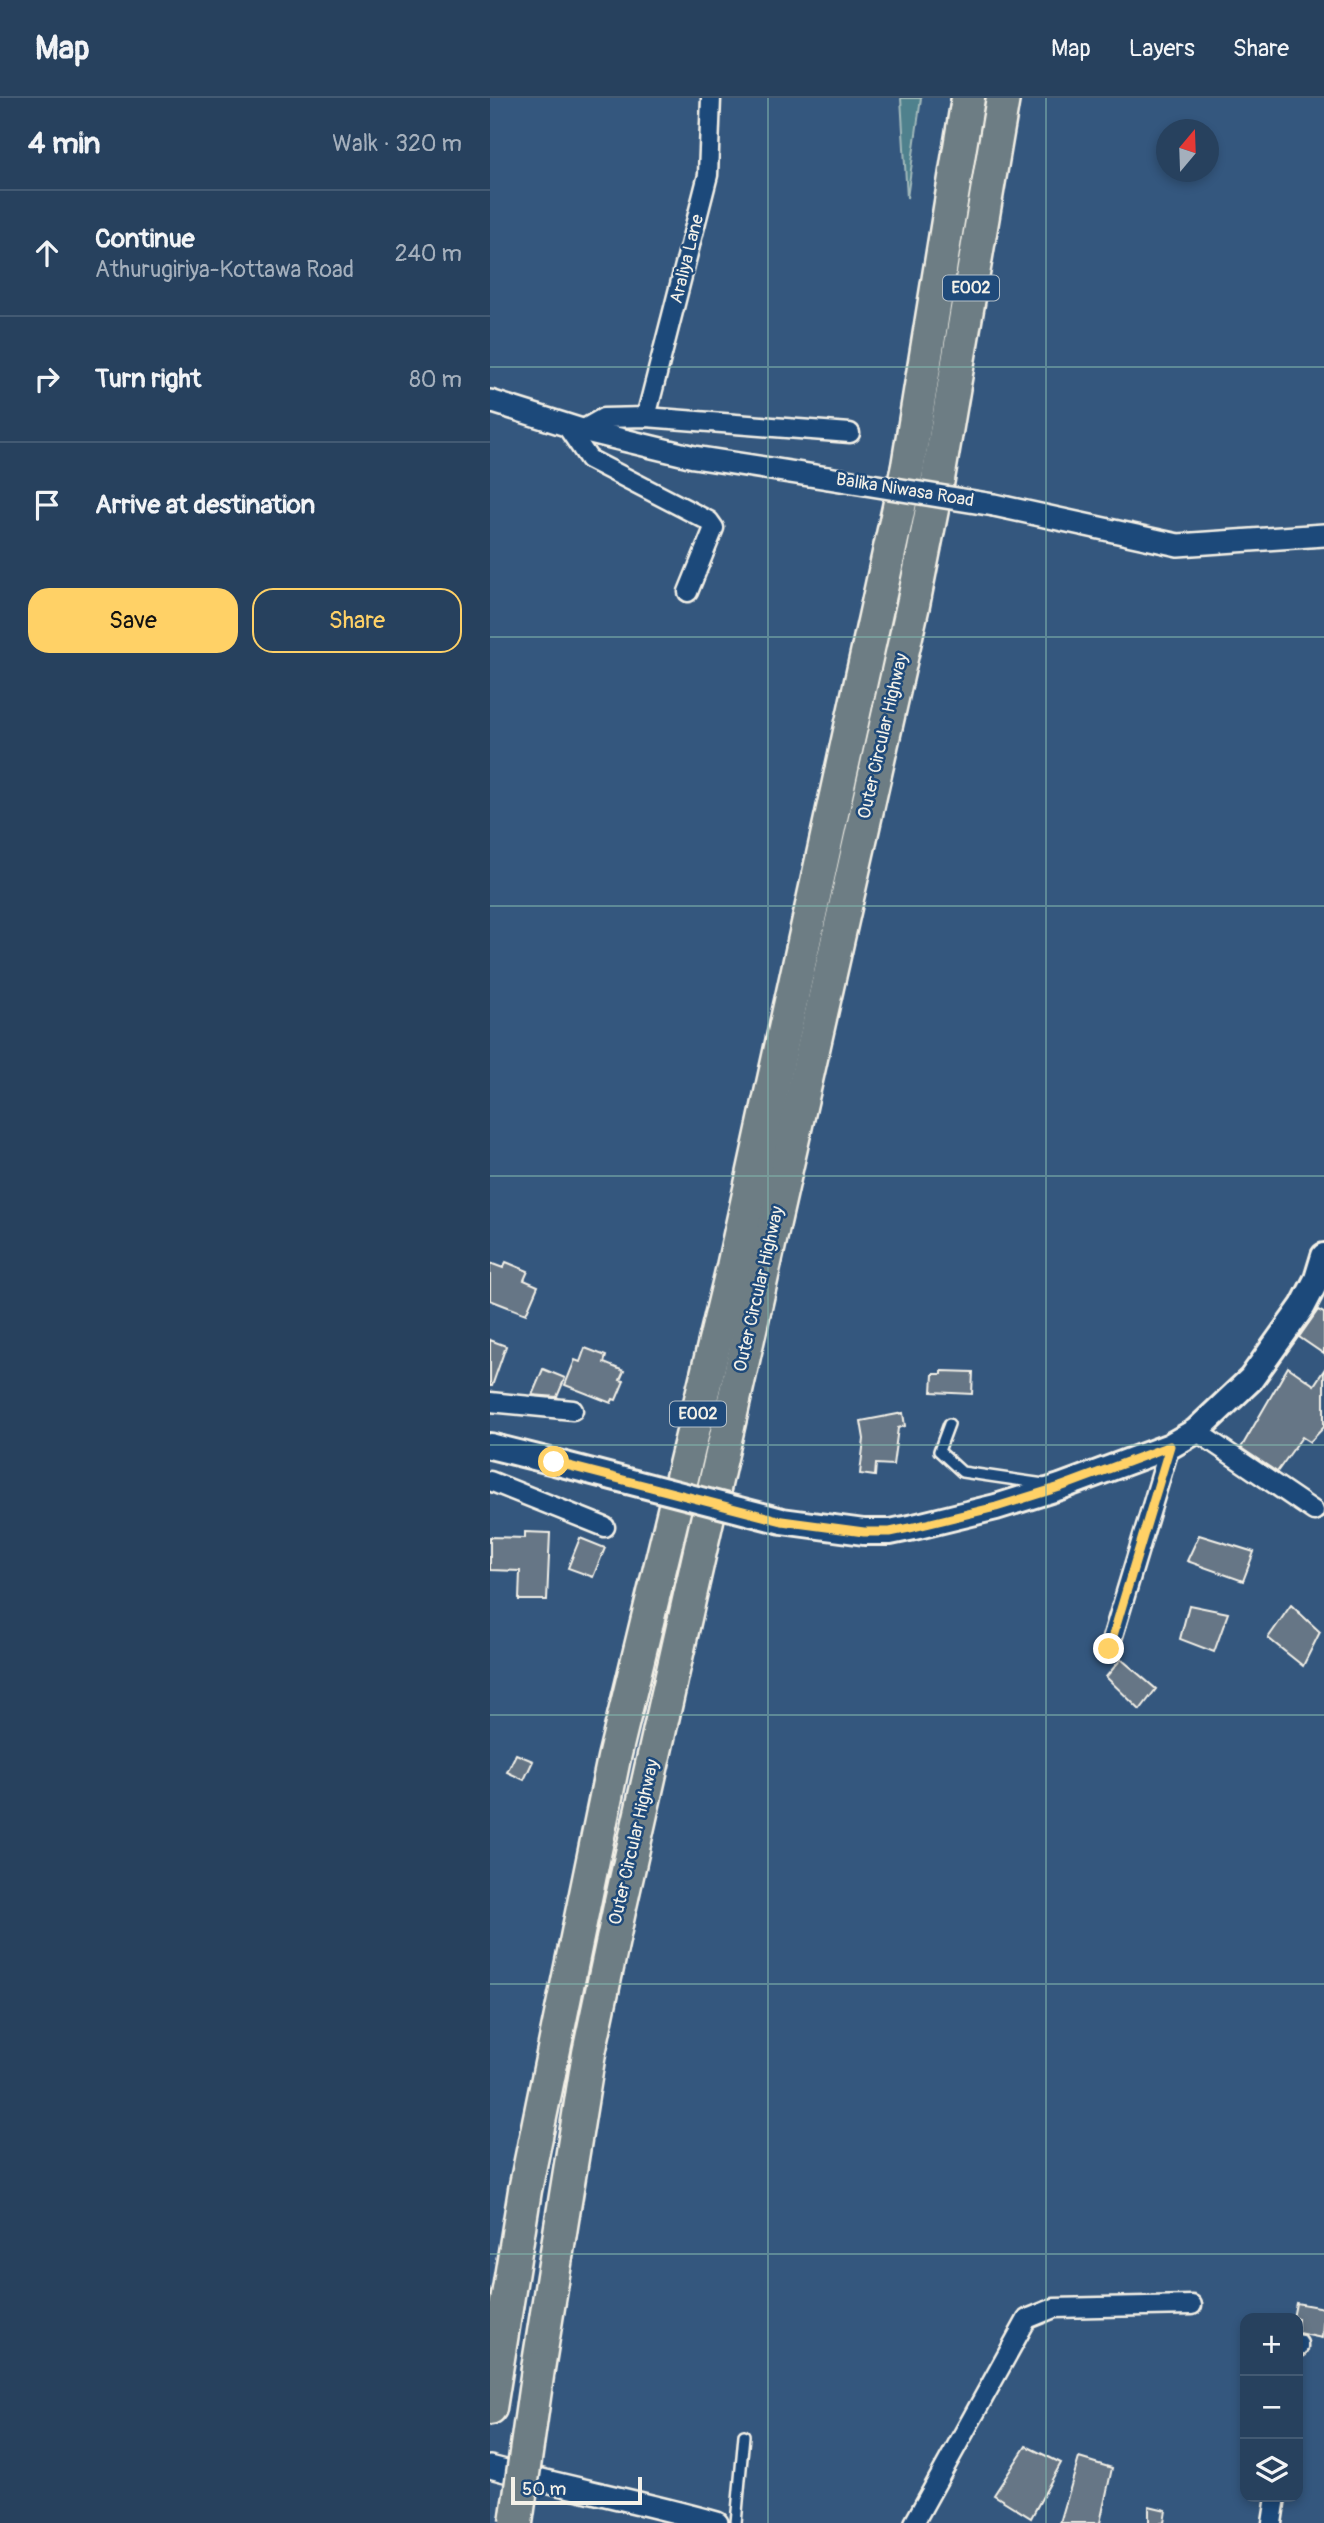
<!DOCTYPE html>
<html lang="en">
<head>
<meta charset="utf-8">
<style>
  :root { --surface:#27415e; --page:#2f4864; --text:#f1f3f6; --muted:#a4afbc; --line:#435a73; --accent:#ffd166 }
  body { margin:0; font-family:Pangolin,sans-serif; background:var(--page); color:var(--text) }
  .controls { position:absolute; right:21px; bottom:21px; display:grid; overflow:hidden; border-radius:14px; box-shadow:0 4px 10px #0003 }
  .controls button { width:63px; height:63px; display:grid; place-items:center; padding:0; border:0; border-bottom:2px solid var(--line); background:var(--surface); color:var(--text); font:35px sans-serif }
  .compass { position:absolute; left:666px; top:21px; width:63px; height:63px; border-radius:50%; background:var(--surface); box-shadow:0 4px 10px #0003; rotate:19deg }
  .scale { position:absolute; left:21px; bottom:18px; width:131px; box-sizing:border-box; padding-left:7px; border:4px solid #f4f1e8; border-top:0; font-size:19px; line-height:24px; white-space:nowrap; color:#f4f1e8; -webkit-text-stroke:5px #1f4a7a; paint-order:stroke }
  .stop { position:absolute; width:21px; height:21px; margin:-16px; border:5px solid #ffd166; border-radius:50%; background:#fff }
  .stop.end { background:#ffd166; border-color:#fff; box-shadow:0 2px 7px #0008 }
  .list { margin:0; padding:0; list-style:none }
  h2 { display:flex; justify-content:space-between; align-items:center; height:91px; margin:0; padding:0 28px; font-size:30px }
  h2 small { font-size:23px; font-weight:400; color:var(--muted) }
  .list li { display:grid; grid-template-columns:46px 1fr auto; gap:21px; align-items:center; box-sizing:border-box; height:126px; padding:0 28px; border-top:2px solid var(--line) }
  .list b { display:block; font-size:26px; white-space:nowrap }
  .list p { margin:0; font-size:23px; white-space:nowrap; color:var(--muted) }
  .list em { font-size:23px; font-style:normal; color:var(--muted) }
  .actions { display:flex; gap:14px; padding:21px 28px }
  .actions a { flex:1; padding:16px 0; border:2px solid var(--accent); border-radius:21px; text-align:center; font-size:24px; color:var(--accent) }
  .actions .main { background:var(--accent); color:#111 }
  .icon { flex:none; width:38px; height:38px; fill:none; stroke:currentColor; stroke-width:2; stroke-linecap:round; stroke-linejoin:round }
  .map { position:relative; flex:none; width:834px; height:2425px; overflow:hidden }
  header { display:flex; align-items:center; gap:42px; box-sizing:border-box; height:98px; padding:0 35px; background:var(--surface); border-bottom:2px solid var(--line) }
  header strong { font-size:33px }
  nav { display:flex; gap:38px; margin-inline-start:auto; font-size:24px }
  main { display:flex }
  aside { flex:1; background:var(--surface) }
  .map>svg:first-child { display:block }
</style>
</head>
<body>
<header>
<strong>Map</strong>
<nav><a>Map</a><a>Layers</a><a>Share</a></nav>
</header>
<main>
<aside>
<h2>4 min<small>Walk · 320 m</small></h2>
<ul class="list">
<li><svg class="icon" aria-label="ahead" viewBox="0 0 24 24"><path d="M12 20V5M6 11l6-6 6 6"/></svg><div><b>Continue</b><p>Athurugiriya-Kottawa Road</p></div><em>240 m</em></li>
<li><svg class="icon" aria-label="right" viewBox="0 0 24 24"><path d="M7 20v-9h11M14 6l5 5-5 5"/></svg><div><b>Turn right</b></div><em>80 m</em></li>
<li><svg class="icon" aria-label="arrive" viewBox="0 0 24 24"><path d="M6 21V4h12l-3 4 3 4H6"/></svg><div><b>Arrive at destination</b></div></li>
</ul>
<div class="actions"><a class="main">Save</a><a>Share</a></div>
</aside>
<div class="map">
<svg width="834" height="2425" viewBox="0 0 834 2425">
  <rect width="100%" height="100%" fill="#34577e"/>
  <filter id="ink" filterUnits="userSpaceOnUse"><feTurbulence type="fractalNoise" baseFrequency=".0143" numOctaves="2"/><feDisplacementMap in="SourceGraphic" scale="14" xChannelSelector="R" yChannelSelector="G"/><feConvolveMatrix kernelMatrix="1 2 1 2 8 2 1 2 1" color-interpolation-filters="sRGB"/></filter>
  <g filter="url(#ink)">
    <polygon fill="#4f818d" stroke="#a2b9ba" stroke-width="2" points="411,0 431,0 417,100"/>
    <g fill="#667686" stroke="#f4f1e8" stroke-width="2">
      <polygon points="16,1164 38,1173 34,1182 48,1188 36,1216 0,1202 0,1165 13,1170"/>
      <polygon points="828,1212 834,1215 834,1256 809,1239"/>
      <polygon points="0,1242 16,1248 2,1288 0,1288"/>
      <polygon points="95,1250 116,1258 114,1265 134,1273 130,1282 134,1283 126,1302 123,1301 121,1305 75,1287 85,1262 90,1264"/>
      <polygon points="798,1269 824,1287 834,1272 834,1329 820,1344 812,1339 787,1374 751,1350"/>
      <polygon points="53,1271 75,1280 67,1299 42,1297"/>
      <polygon points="452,1273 483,1274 482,1296 442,1294 443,1276 452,1276"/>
      <polygon points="413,1315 415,1328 408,1330 403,1367 386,1366 385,1378 370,1376 374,1341 371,1323"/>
      <polygon points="35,1434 60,1435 57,1502 29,1502 30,1473 0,1472 0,1439 35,1440"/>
      <polygon points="709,1437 764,1454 753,1483 697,1463"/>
      <polygon points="90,1440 115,1450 103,1479 78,1470"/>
      <polygon points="699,1507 738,1515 724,1554 690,1541"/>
      <polygon points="801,1507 830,1534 813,1568 778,1540"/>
      <polygon points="631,1561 666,1591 650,1612 616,1579"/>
      <polygon points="26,1656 43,1663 34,1682 17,1674"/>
      <polygon points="806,2205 834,2210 832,2240 808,2235 808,2220 803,2220"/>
      <polygon points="536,2348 571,2365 541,2420 504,2397"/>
      <polygon points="589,2360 622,2370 610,2425 570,2425"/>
      <polygon points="659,2408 676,2412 674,2425 659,2425"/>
    </g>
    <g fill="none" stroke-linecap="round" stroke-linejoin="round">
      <defs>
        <g id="service">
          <polyline points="459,1326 449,1353 472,1374 554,1386"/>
          <polyline points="246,2425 254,2337"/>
        </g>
        <g id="minor">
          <polyline points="156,319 218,77 221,0"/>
          <polyline points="75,326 99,361 219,423 224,430 198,494"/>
          <polyline points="92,332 113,320 156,319 360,335"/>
          <polyline points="0,1304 83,1312"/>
          <polyline points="706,1333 824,1413"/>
          <polyline points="0,1383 115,1429"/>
          <polyline points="619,1551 680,1348"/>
          <polyline points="808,2249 808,2246"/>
          <polyline points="424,2425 537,2221 564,2210 702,2207"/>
          <polyline points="782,2425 786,2399"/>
        </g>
        <g id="tertiary">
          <polyline points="0,303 92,332 204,359 338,380"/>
          <polyline points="504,407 688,447 834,437"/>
          <path d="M0 2369C75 2389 152 2404 227 2425"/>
        </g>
        <g id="secondary">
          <polyline points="0,1348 64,1364"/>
          <polyline points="292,1423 374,1434 400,1434 424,1429 506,1409 570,1389 680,1348 706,1333 761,1281 813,1208 827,1181 834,1158"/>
        </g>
        <g id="motorway">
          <polyline points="48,2271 99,1955 129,1813 423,507 448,381 513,0"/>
          <polyline points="0,2310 35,2092 124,1660 243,1169 418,368 478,0"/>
        </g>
      </defs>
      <use href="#service" stroke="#f4f1e8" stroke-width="14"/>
      <use href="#minor" stroke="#f4f1e8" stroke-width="23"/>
      <use href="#tertiary" stroke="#f4f1e8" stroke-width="26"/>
      <use href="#secondary" stroke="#f4f1e8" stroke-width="30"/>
      <use href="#motorway" stroke="#f4f1e8" stroke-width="37"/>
      <use href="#service" stroke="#1f4a7a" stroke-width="9"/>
      <use href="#minor" stroke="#1f4a7a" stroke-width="18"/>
      <use href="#tertiary" stroke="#1f4a7a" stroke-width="21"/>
      <use href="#secondary" stroke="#1f4a7a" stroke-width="24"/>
      <use href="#motorway" stroke="#6d7d84" stroke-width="32"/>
      <defs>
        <polyline id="tertiary-bridge" points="338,380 504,407"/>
        <polyline id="secondary-bridge" points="64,1364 292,1423"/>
        <polyline id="motorway-bridge" points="26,2425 48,2271"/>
      </defs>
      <use href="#tertiary-bridge" stroke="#f4f1e8" stroke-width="26" stroke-linecap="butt"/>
      <use href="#secondary-bridge" stroke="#f4f1e8" stroke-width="30" stroke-linecap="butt"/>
      <use href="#motorway-bridge" stroke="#f4f1e8" stroke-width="37" stroke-linecap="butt"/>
      <use href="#tertiary-bridge" stroke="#1f4a7a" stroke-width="21"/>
      <use href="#secondary-bridge" stroke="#1f4a7a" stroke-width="24"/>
      <use href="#motorway-bridge" stroke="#6d7d84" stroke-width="32"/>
    </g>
  </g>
  <g fill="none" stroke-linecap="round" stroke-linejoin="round" filter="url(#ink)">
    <polyline stroke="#ffd166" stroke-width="9" points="64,1364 292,1423 374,1434 400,1434 424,1429 506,1409 570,1389 680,1348 619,1551"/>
  </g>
  <path fill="none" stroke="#82b4ab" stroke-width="2" stroke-opacity="0.55" d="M278 0V2425M556 0V2425M0 269H834M0 539H834M0 808H834M0 1078H834M0 1347H834M0 1617H834M0 1886H834M0 2156H834"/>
  <g text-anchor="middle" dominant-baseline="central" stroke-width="5" stroke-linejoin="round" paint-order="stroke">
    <g fill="#1f4a7a" stroke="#b4bfc7" stroke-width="2">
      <rect x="453" y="177.5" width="56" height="25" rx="5"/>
      <rect x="180" y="1303.5" width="56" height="25" rx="5"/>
    </g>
    <g font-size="16" font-weight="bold" fill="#f4f1e8">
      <text x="481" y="190">E002</text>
      <text x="208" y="1316">E002</text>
    </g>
    <g font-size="18" fill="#f4f1e8" stroke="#1f4a7a">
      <text transform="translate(197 161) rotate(-76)">Araliya Lane</text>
      <text transform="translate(415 392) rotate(9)">Balika Niwasa Road</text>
      <text transform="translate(393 638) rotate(-77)">Outer Circular Highway</text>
      <text transform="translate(269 1191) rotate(-77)">Outer Circular Highway</text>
      <text transform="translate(144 1744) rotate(-77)">Outer Circular Highway</text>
    </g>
  </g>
</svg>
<div class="controls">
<button>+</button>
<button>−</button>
<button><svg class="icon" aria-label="layers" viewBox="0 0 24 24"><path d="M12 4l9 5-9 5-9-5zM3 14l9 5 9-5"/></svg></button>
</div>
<svg class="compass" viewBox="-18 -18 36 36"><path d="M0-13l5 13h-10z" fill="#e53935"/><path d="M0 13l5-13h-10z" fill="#a4afbc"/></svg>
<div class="scale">50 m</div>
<div class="stop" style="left:64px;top:1364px"></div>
<div class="stop end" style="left:619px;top:1551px"></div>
</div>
</main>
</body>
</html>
